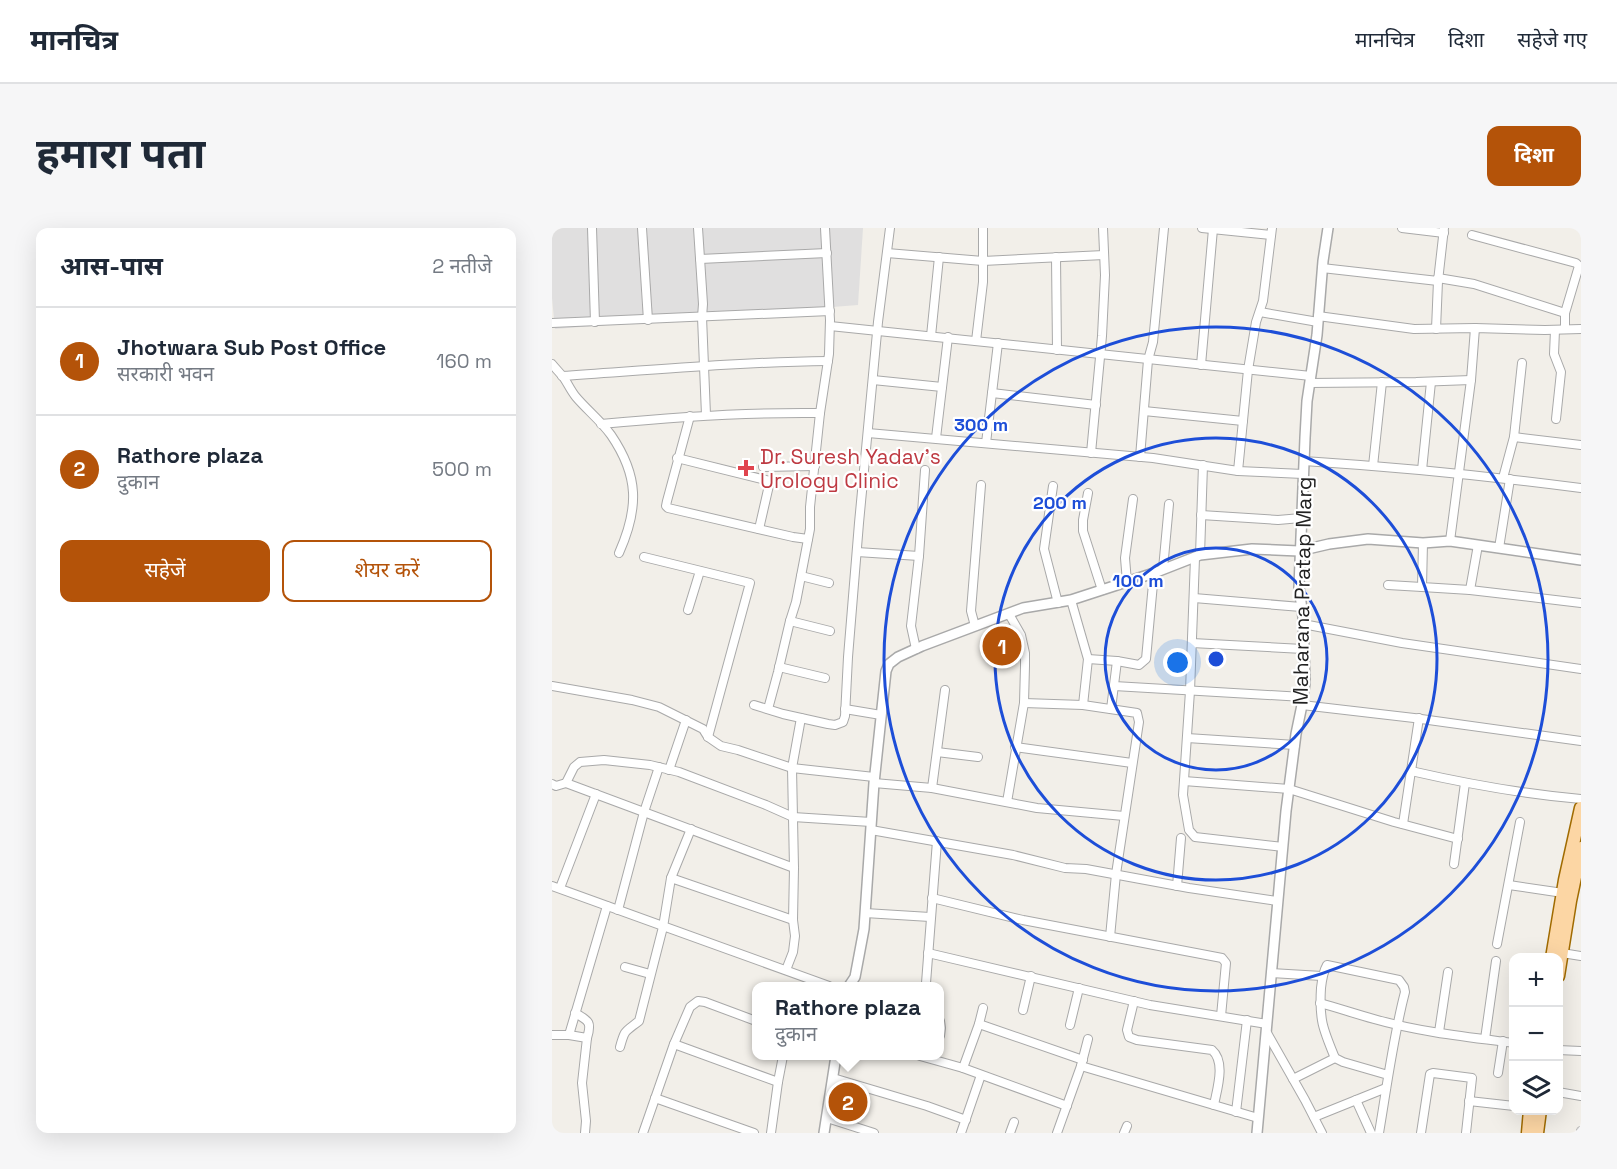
<!DOCTYPE html>
<html lang="hi">
<head>
<meta charset="utf-8">
<style>
  :root { --surface:#fff; --page:#f6f6f7; --text:#1f2937; --muted:#747a83; --line:#e0e1e3; --accent:#b45309 }
  body { margin:0; font-family:"Space Grotesk","Noto Sans Devanagari",sans-serif; background:var(--page); color:var(--text) }
  .controls { position:absolute; right:18px; bottom:18px; display:grid; overflow:hidden; border-radius:12px; box-shadow:0 6px 24px #0002 }
  .controls button { width:54px; height:54px; display:grid; place-items:center; padding:0; border:0; border-bottom:2px solid var(--line); background:var(--surface); color:var(--text); font:30px sans-serif }
  .you { position:absolute; left:626px; top:435px; width:21px; height:21px; margin:-15px; border:4px solid #fff; border-radius:50%; background:#1a73e8; box-shadow:0 0 0 9px #1a73e833 }
  .badge { display:grid; place-items:center; width:39px; height:39px; border-radius:50%; background:var(--accent); color:#fff; font-size:20px; font-weight:700 }
  .pin { position:absolute; translate:-50% -50%; border:3px solid #fff; box-shadow:0 2px 6px #0006 }
  .popup { position:absolute; left:200px; top:754px; width:192px; height:78px; box-sizing:border-box; display:grid; place-content:center; border-radius:12px; background:var(--surface); filter:drop-shadow(0 2px 4px #0005); font-size:20px; white-space:nowrap; color:var(--muted) }
  .popup b { font-size:22px; color:var(--text) }
  .popup::after { content:''; position:absolute; left:50%; top:100%; margin-left:-12px; border:12px solid transparent; border-top-color:var(--surface) }
  .list { margin:0; padding:0; list-style:none }
  h2 { display:flex; justify-content:space-between; align-items:center; height:78px; margin:0; padding:0 24px; font-size:26px }
  h2 small { font-size:20px; font-weight:400; color:var(--muted) }
  .list li { display:grid; grid-template-columns:39px 1fr auto; gap:18px; align-items:center; box-sizing:border-box; height:108px; padding:0 24px; border-top:2px solid var(--line) }
  .list b { display:block; font-size:22px; white-space:nowrap }
  .list p { margin:0; font-size:20px; white-space:nowrap; color:var(--muted) }
  .list em { font-size:20px; font-style:normal; color:var(--muted) }
  .actions { display:flex; gap:12px; padding:18px 24px }
  .actions a { flex:1; padding:14px 0; border:2px solid var(--accent); border-radius:12px; text-align:center; font-size:21px; color:var(--accent) }
  .actions .main { background:var(--accent); color:#fff }
  .icon { flex:none; width:33px; height:33px; fill:none; stroke:currentColor; stroke-width:2; stroke-linecap:round; stroke-linejoin:round }
  .map { position:relative; flex:none; width:1029px; height:905px; overflow:hidden; border-radius:12px }
  header { display:flex; align-items:center; gap:36px; box-sizing:border-box; height:84px; padding:0 30px; background:var(--surface); border-bottom:2px solid var(--line) }
  header strong { font-size:28px }
  nav { display:flex; gap:33px; margin-inline-start:auto; font-size:21px }
  .intro { display:flex; align-items:center; justify-content:space-between; box-sizing:border-box; height:144px; padding:0 36px }
  h1 { margin:0; font-size:42px }
  .button { padding:15px 27px; border-radius:12px; background:var(--accent); color:#fff; font-size:21px; font-weight:700 }
  main { display:flex; gap:36px; padding:0 36px }
  aside { flex:1; background:var(--surface); border-radius:12px; box-shadow:0 6px 24px #0002 }
  .map>svg:first-child { display:block }
</style>
</head>
<body>
<header>
<strong>मानचित्र</strong>
<nav><a>मानचित्र</a><a>दिशा</a><a>सहेजे गए</a></nav>
</header>
<div class="intro"><h1>हमारा पता</h1><a class="button">दिशा</a></div>
<main>
<aside>
<h2>आस-पास<small>2 नतीजे</small></h2>
<ul class="list">
<li><span class="badge">1</span><div><b>Jhotwara Sub Post Office</b><p>सरकारी भवन</p></div><em>160 m</em></li>
<li><span class="badge">2</span><div><b>Rathore plaza</b><p>दुकान</p></div><em>500 m</em></li>
</ul>
<div class="actions"><a class="main">सहेजें</a><a>शेयर करें</a></div>
</aside>
<div class="map">
<svg width="1029" height="905" viewBox="0 0 1029 905">
  <rect width="100%" height="100%" fill="#f2efe9"/>
  <polygon fill="#e0dfdf" points="0,0 311,0 306,77 3,101 0,70"/>
  <g fill="none" stroke-linecap="round" stroke-linejoin="round">
    <defs>
      <g id="minor">
        <polyline points="40,0 43,94"/>
        <polyline points="90,0 96,92"/>
        <polyline points="146,0 151,76 150,89 154,187"/>
        <polyline points="650,0 719,7"/>
        <polyline points="850,0 892,5"/>
        <polyline points="920,7 1024,35 1027,38 1013,85"/>
        <polyline points="335,25 431,33 552,27"/>
        <polyline points="504,29 505,122"/>
        <polyline points="148,31 275,25"/>
        <polyline points="770,40 886,53 892,0"/>
        <polyline points="886,50 922,56 1013,85 1013,101"/>
        <polyline points="708,84 766,94"/>
        <polyline points="766,88 862,101 923,100 993,102 1029,101"/>
        <polyline points="0,95 278,83"/>
        <polyline points="278,98 759,148"/>
        <polyline points="884,101 886,53"/>
        <polyline points="1003,102 1002,126 1009,144 1004,191"/>
        <polyline points="379,108 387,29"/>
        <polyline points="424,113 431,54 431,0"/>
        <path d="M0 136C4 141 8 145 12 150 16 156 19 163 24 169 35 182 49 193 59 207 87 248 87 280 67 325"/>
        <polyline points="649,137 661,1"/>
        <path d="M10 148C99 142 187 134 276 133"/>
        <polyline points="321,152 390,159"/>
        <polyline points="758,155 864,154 919,152"/>
        <polyline points="440,165 544,177"/>
        <polyline points="592,183 691,193"/>
        <polyline points="138,188 115,273 114,278 116,280 241,309 256,311"/>
        <path d="M49 196C122 189 195 184 268 185"/>
        <polyline points="316,205 601,230 686,243 751,246"/>
        <polyline points="962,209 1029,217"/>
        <polyline points="384,210 396,109"/>
        <polyline points="434,215 446,115"/>
        <polyline points="539,225 550,108 553,47 551,0"/>
        <polyline points="588,229 596,132 601,114 612,0"/>
        <polyline points="125,230 218,253 207,301"/>
        <path d="M752 233C845 239 937 248 1029 260"/>
        <polyline points="821,238 830,154"/>
        <polyline points="211,239 263,238"/>
        <polyline points="870,242 879,154"/>
        <polyline points="686,243 696,142 704,94 711,73 720,0"/>
        <polyline points="951,250 962,209 970,135"/>
        <polyline points="501,258 492,321 506,375"/>
        <polyline points="536,265 531,292 531,303 550,362"/>
        <polyline points="649,287 726,292 749,290"/>
        <polyline points="898,313 919,152 923,100"/>
        <polyline points="871,315 870,359 918,362 1029,375"/>
        <polyline points="947,320 958,251"/>
        <polyline points="305,324 367,328"/>
        <polyline points="648,327 651,237"/>
        <polyline points="92,329 198,355 156,509"/>
        <polyline points="643,330 638,463 631,567 637,602 643,609 731,619"/>
        <polyline points="611,341 617,276"/>
        <polyline points="249,348 277,355"/>
        <polyline points="575,354 573,330 581,271"/>
        <polyline points="836,357 870,359"/>
        <polyline points="918,362 926,317"/>
        <polyline points="642,370 749,379"/>
        <polyline points="519,372 536,431 531,477"/>
        <polyline points="136,382 148,343"/>
        <polyline points="238,393 278,403"/>
        <polyline points="751,396 850,415 1029,441"/>
        <polyline points="423,398 419,383 429,257"/>
        <polyline points="640,415 751,421"/>
        <polyline points="364,421 359,398 367,328 373,242"/>
        <polyline points="536,431 565,433 587,437 594,431 602,345"/>
        <polyline points="227,439 273,450"/>
        <polyline points="0,458 80,472 107,479 151,501 156,509 169,518 186,522 240,540 322,549"/>
        <polyline points="562,458 751,469"/>
        <polyline points="472,475 531,477 585,485 587,494 564,646 558,709"/>
        <polyline points="202,477 231,486 276,496 283,497 291,494 293,488 296,429 307,295 326,94 338,0"/>
        <polyline points="750,477 862,490 1029,513"/>
        <polyline points="216,481 226,444 238,393 244,374 258,301 258,279 268,185 277,126 278,92 273,0"/>
        <polyline points="293,481 329,487"/>
        <polyline points="559,481 565,433"/>
        <polyline points="635,510 743,517"/>
        <polyline points="463,519 580,535"/>
        <polyline points="385,524 426,529"/>
        <polyline points="117,542 134,492"/>
        <path d="M859 543C916 556 970 566 1029 571"/>
        <polyline points="632,553 737,561 842,594 906,611"/>
        <polyline points="14,555 242,640"/>
        <polyline points="322,555 380,560 485,580 572,588"/>
        <polyline points="0,556 4,558 14,555 22,539 28,534 52,532 98,537 127,544 214,577 241,589 319,594"/>
        <polyline points="380,560 393,462"/>
        <polyline points="455,574 472,475 473,438 473,425 469,407 457,386"/>
        <polyline points="851,596 867,490"/>
        <polyline points="319,602 461,627 513,640 534,641 637,660 725,673"/>
        <polyline points="902,636 913,555"/>
        <polyline points="119,650 241,692"/>
        <polyline points="957,657 1011,665"/>
        <polyline points="0,658 277,758"/>
        <polyline points="625,658 629,610"/>
        <polyline points="8,660 44,566"/>
        <polyline points="380,670 471,692 670,730 674,735 669,788"/>
        <polyline points="66,682 92,584 107,539"/>
        <polyline points="313,685 378,689"/>
        <polyline points="945,716 968,594"/>
        <polyline points="376,725 598,777 715,796"/>
        <polyline points="1010,725 1029,728"/>
        <polyline points="73,739 98,746"/>
        <polyline points="234,742 241,724 243,708 241,692 242,640 240,540 249,490"/>
        <polyline points="719,745 770,748"/>
        <polyline points="374,755 385,613"/>
        <path d="M582 773 575 802 577 809 585 812 660 822C674 834 665 861 662 877"/>
        <path d="M768 775C786 780 804 786 822 791 867 804 915 809 962 815"/>
        <polyline points="431,780 427,796 411,840 515,878"/>
        <polyline points="471,782 479,748"/>
        <path d="M23 785C37 793 40 794 35 810"/>
        <polyline points="388,793 389,800 388,808"/>
        <polyline points="427,796 531,832"/>
        <polyline points="518,797 527,760"/>
        <polyline points="887,804 896,744"/>
        <polyline points="715,805 753,872 770,905"/>
        <polyline points="0,807 17,807 35,810 30,855 34,893 33,905"/>
        <polyline points="17,807 55,678"/>
        <polyline points="933,811 944,733"/>
        <polyline points="122,816 226,854"/>
        <path d="M68 819C73 801 73 804 87 793L111 699 119 650 139 601"/>
        <polyline points="1006,822 1029,823"/>
        <polyline points="368,828 411,840"/>
        <polyline points="529,838 706,890"/>
        <polyline points="946,845 951,813"/>
        <polyline points="281,850 375,878 414,892"/>
        <polyline points="741,851 783,830"/>
        <polyline points="1006,864 1029,868"/>
        <polyline points="103,870 202,905"/>
        <polyline points="804,872 819,905"/>
        <polyline points="917,873 962,878"/>
        <polyline points="684,884 695,792"/>
        <polyline points="762,889 834,860"/>
        <polyline points="275,890 322,905"/>
        <polyline points="91,905 122,816 138,779 146,773 153,774 204,793"/>
        <polyline points="219,905 226,854 231,828"/>
        <polyline points="409,905 429,847"/>
        <polyline points="458,905 462,894"/>
        <polyline points="505,905 529,838 536,811"/>
        <polyline points="572,905 575,898"/>
        <path d="M827 905C835 858 841 810 853 764L852 759 847 752 775 737C771 744 770 751 769 760 767 792 771 801 783 830L791 834 836 847"/>
        <polyline points="869,905 878,846 881,845 920,850 914,905"/>
        <polyline points="1029,905 1029,903"/>
      </g>
      <g id="tertiary">
        <polyline points="297,758 303,749 312,701 322,555 334,443 337,436 346,429 370,418 471,380 519,372 602,345 648,327 700,321 747,323 777,316 816,311 871,315 898,313 1029,332"/>
        <polyline points="272,905 284,828"/>
        <polyline points="705,905 734,583 744,506 750,477 753,455 751,389 747,359 753,210 755,173 765,107 771,33 776,0"/>
      </g>
      <g id="primary">
        <polyline points="1000,730 1013,652 1029,580"/>
        <polyline points="1006,748 1018,673 1029,620"/>
        <polyline points="976,905 978,882"/>
        <polyline points="985,905 988,882"/>
      </g>
    </defs>
    <use href="#minor" stroke="#a9a9a9" stroke-width="10"/>
    <use href="#tertiary" stroke="#a9a9a9" stroke-width="12"/>
    <use href="#primary" stroke="#a06b00" stroke-width="15"/>
    <use href="#minor" stroke="#fff" stroke-width="8"/>
    <use href="#tertiary" stroke="#fff" stroke-width="9"/>
    <use href="#primary" stroke="#fcd6a4" stroke-width="12"/>
  </g>
  <g fill="none" stroke="#1d4ed8" stroke-width="3">
    <circle cx="664" cy="431" r="111"/>
    <circle cx="664" cy="431" r="221"/>
    <circle cx="664" cy="431" r="332"/>
  </g>
  <path fill="#e0444e" stroke="#fff" stroke-width="2" d="M191 231h6v6h6v6h-6v6h-6v-6h-6v-6h6z"/>
  <g text-anchor="middle" dominant-baseline="central" stroke-width="4.5" stroke-linejoin="round" paint-order="stroke">
    <g font-size="21" fill="#be3a42" stroke="#fff" text-anchor="start">
      <text x="208" y="228">Dr. Suresh Yadav's<tspan x="208" dy="24">Urology Clinic</tspan></text>
    </g>
    <g font-size="21" fill="#222" stroke="#fff">
      <text transform="translate(750 363) rotate(-89)">Maharana Pratap Marg</text>
    </g>
  </g>
  <circle cx="664" cy="431" r="9" fill="#1d4ed8" stroke="#fff" stroke-width="3"/>
  <g font-size="18" text-anchor="middle" font-weight="bold" fill="#1d4ed8" stroke="#fff" stroke-width="4.5" stroke-linejoin="round" paint-order="stroke">
    <text x="429" y="203">300 m</text>
    <text x="508" y="281">200 m</text>
    <text x="586" y="359">100 m</text>
  </g>
</svg>
<div class="controls">
<button>+</button>
<button>−</button>
<button><svg class="icon" aria-label="layers" viewBox="0 0 24 24"><path d="M12 4l9 5-9 5-9-5zM3 14l9 5 9-5"/></svg></button>
</div>
<div class="you"></div>
<div class="pin badge" style="left:450px;top:418px">1</div>
<div class="pin badge" style="left:296px;top:874px">2</div>
<div class="popup"><b>Rathore plaza</b>दुकान</div>
</div>
</main>
</body>
</html>
